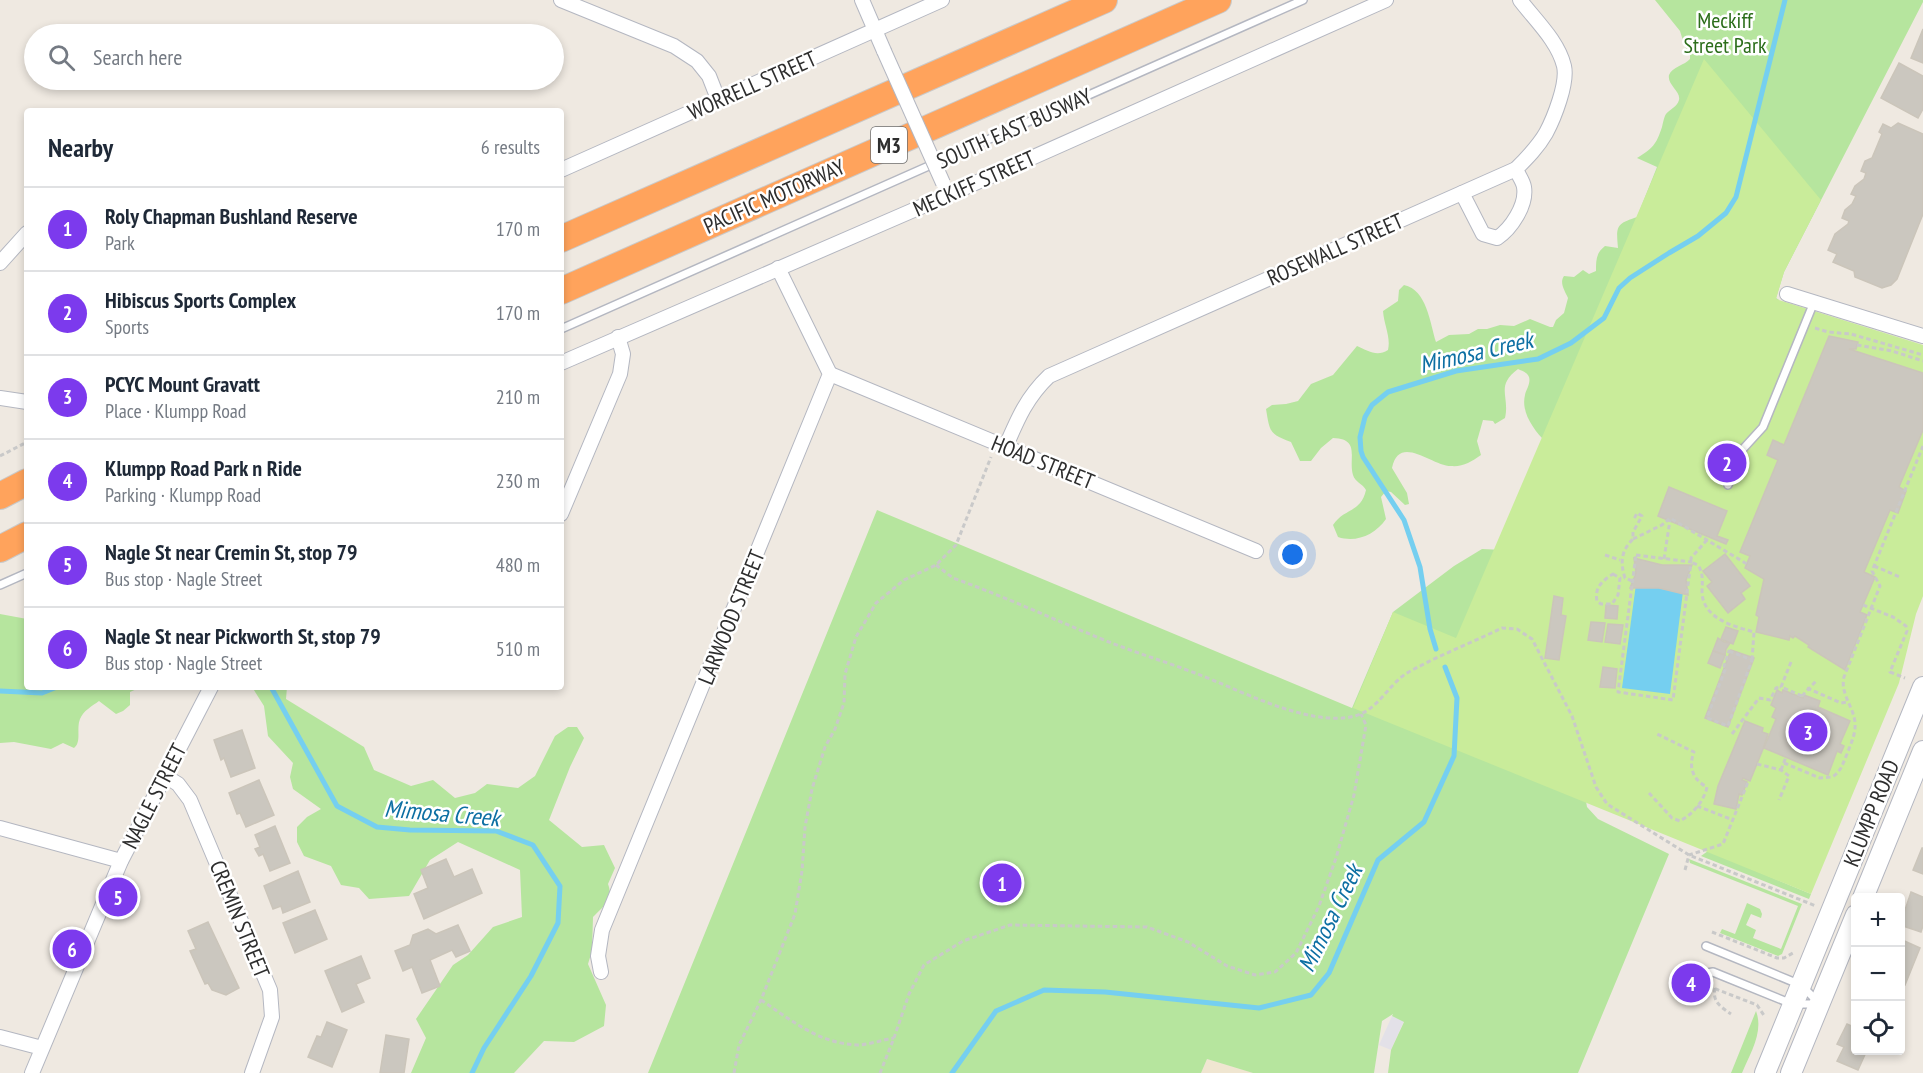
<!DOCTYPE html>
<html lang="en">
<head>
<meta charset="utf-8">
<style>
  :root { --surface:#fff; --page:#f2f2f3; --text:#1f2937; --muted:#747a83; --line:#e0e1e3; --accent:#7c3aed }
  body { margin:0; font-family:"PT Sans Narrow",sans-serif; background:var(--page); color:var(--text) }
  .controls { position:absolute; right:18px; bottom:18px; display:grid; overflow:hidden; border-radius:6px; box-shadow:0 3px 9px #0003 }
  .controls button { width:54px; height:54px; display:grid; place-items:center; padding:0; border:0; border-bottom:2px solid var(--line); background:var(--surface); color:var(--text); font:30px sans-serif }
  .you { position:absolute; left:1293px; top:555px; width:21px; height:21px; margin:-15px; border:4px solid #fff; border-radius:50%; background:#1a73e8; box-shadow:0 0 0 9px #1a73e833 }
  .badge { display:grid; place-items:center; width:39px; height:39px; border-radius:50%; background:var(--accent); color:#fff; font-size:20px; font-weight:700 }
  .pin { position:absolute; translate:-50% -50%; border:3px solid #fff; box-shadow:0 2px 6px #0006 }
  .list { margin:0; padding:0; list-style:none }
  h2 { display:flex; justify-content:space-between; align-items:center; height:78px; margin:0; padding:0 24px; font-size:26px }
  h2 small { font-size:20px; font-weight:400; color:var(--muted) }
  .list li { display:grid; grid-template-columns:39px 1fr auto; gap:18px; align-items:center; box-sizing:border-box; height:84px; padding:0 24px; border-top:2px solid var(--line) }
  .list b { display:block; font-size:22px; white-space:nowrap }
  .list p { margin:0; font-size:20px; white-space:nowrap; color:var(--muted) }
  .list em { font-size:20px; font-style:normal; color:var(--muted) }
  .icon { flex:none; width:33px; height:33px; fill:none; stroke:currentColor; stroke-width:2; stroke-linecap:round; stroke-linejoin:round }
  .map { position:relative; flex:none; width:1923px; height:1073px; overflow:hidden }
  .search { position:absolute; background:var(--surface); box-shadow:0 3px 9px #0003; left:24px; top:24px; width:540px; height:66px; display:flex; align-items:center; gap:15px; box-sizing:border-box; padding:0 21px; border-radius:33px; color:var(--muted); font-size:22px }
  .panel { position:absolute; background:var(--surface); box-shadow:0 3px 9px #0003; left:24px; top:108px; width:540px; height:582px; border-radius:6px }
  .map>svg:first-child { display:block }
</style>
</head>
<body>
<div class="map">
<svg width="1923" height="1073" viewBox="0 0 1923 1073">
  <rect width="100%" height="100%" fill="#efe9e1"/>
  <polygon fill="#e3e1e8" points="1392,1016 1404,1021 1391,1050 1379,1045"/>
  <polygon fill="#f0e6d1" points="1207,1059 1253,1073 1201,1073"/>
  <g fill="#b6e59e">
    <path d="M1655 0H1923V2L1784 272 1776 298 1779 300 1542 438C1532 427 1521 411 1525 395 1526 390 1531 383 1529 377 1527 372 1522 371 1518 369 1495 386 1510 396 1505 418L1495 424 1493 421 1483 420 1477 441 1481 455C1471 462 1463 467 1451 466 1432 466 1399 433 1392 468L1407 493 1409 504 1405 505 1391 492 1386 491 1381 497 1386 519C1375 535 1356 543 1338 537L1333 525C1344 508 1361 513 1366 490 1363 484 1355 482 1353 475 1348 458 1361 439 1333 438L1321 448 1311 461H1300L1291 442C1269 434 1270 432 1266 409L1272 405 1286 404 1298 401 1311 384 1333 375 1357 346C1368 351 1377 357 1388 350 1391 337 1384 325 1383 311L1398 301 1399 290 1404 285C1427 290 1430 323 1436 342L1449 335 1469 334 1478 329H1487L1500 325 1514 326 1530 319 1550 327H1553L1556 320 1564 313 1568 298C1565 291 1559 283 1564 276L1574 277 1583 270 1589 274 1596 271C1596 260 1596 253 1605 246L1618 248C1616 226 1616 224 1637 217L1657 167 1637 158C1653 148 1656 145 1662 127 1663 123 1664 117 1666 114 1670 109 1677 107 1679 100 1681 91 1667 85 1669 75 1672 67 1685 65 1690 59V52L1685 47 1680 31Z"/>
    <polygon points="877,510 1352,708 1393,612 1454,566 1482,549 1525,551 1574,733 1587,807 1598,819 1669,854 1578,1073 1388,1073 1391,1050 1404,1022 1392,1016 1393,1014 1382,1021 1374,1073 1253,1073 1207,1059 1201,1073 648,1073"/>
    <path d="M0 614 27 619V687H141L130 692V705L123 711 116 714 99 701C92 706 83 711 80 719 76 729 82 742 74 748L63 743 51 749 14 742 0 743Z"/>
    <path d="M252 687H287L286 699 364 747 374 770 411 786 433 780 455 798 475 793 487 784 518 788 535 776 555 736 568 727H577L584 738 570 767 549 820 582 847 604 845 615 868 608 884C614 899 603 907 593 917L592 951 588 964 606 1005 604 1026 574 1042 544 1041 514 1073H411L426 1038 416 1019 453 965 468 955 493 927 522 917 520 870 458 842 430 860 409 896 369 899 359 888 341 885 331 866 304 856 297 842V827L307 817 321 809 293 789 290 777 293 763 268 736 264 706Z"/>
    <polygon points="1708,851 1811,894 1809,899 1701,856"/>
    <polygon points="1689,859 1802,904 1782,954 1778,956 1720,933 1722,929 1735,934 1747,903 1760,909 1762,914 1761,918 1751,914 1746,925 1756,930 1753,938 1781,949 1798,906 1690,863"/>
    <path d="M1756 1011C1764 1032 1750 1054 1742 1073H1731Z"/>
  </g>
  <polygon fill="#c9ec9a" points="1704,59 1821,200 1784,272 1776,299 1923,345 1923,596 1916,614 1899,683 1811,894 1353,708 1393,612 1456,638"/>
  <polygon fill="#75cff0" points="1639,562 1686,568 1670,694 1622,688"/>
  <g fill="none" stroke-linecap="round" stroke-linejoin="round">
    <g stroke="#75cff0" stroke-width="5">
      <polyline points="1436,649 1430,629 1420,567 1404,520 1363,457 1361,451 1360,437 1365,417 1372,405 1388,392 1456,371 1538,359 1571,343 1604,318 1619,288 1630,278 1669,253 1698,236 1726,213 1736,197 1785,0"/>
      <polyline points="271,687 337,806 377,827 410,830 496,831 533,845 560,886 558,923 531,976 484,1048 472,1073"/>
      <polyline points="0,691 42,693 57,687"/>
      <polyline points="952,1073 996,1011 1044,990 1105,992 1259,1008 1311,995 1329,973 1378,860 1424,822 1454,756 1457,698 1445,667"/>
    </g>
  </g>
  <g fill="#cbc7bf" stroke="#cbc5ba" stroke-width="1.5">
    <polygon points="1923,29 1923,63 1911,58"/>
    <polygon points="1899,63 1923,76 1923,109 1918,118 1881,98"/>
    <polygon points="1898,123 1923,134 1923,214 1897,279 1891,285 1882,288 1855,277 1854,271 1833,262 1837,254 1828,250 1835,234 1848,224 1849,221 1842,218 1845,210 1852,204 1856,196 1851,194 1855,186 1864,179 1866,173 1861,171 1865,161 1872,158 1882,134 1879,132 1883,124 1891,128"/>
    <polygon points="1829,336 1858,342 1856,349 1849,349 1923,373 1923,430 1899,487 1906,491 1898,513 1890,510 1864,572 1875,577 1860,612 1867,615 1845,670 1808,647 1809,645 1795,636 1793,638 1790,636 1789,640 1756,632 1759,617 1756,615 1764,579 1745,568 1750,556 1740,552 1778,460 1767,455 1773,440 1784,445"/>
    <polygon points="1669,487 1727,511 1717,536 1728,540 1726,544 1658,516"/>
    <polygon points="1725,554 1750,586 1741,593 1745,599 1728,613 1707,586 1712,582 1703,571"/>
    <polygon points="1634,558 1662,565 1692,565 1686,580 1688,595 1659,588 1630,588 1636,573"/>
    <polygon points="1554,596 1563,598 1561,615 1566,616 1559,660 1545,658"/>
    <polygon points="1606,605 1618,606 1617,619 1605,618"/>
    <polygon points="1591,622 1605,623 1602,642 1588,640"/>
    <polygon points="1608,624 1623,625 1620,644 1605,642"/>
    <polygon points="1726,627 1738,631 1733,644 1721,639"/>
    <polygon points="1718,638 1724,642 1730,643 1726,649 1725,655 1713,651"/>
    <polygon points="1731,650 1754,658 1728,727 1705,718"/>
    <polygon points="1713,651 1725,655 1720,668 1708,663"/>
    <polygon points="1603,667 1617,669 1615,688 1600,687"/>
    <polygon points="1777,690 1782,693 1783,690 1803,698 1804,695 1820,701 1818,707 1850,721 1840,744 1844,746 1841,753 1837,751 1828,775 1764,748 1776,719 1772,717 1776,708 1771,705"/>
    <polygon points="1745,721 1763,728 1762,732 1768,734 1763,749 1750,781 1743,778 1742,780 1747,782 1742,795 1739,794 1736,809 1714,804 1718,786"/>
    <polygon points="242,730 255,768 231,777 224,758 221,760 214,740"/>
    <polygon points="259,780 274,815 246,827 240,813 237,814 229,793"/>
    <polygon points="275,826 290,863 270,871 263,854 259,856 255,849 260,847 255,835"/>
    <polygon points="1922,848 1923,848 1923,874 1913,870"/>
    <polygon points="446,859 454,877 472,869 482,893 424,919 414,894 428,888 421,870"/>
    <polygon points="298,871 310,902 283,913 281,906 273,909 264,886"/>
    <polygon points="1911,892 1923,897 1923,926 1921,932 1900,925"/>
    <polygon points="315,910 327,939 295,953 283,923"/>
    <polygon points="208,922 239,988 226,995 212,990 208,983 205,984 190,951 196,949 188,931"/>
    <polygon points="458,925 470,951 456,957 452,950 430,960 440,986 422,993 412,967 403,971 395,951 410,945 413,935 428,929 436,934"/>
    <polygon points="1900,939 1920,948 1905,985 1900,983"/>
    <polygon points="361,956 370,978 356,984 364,1002 342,1012 325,971"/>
    <polygon points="327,1022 347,1030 332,1067 308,1057 317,1036 321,1037"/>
    <polygon points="1847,1024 1856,1028 1856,1050 1867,1050 1858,1070 1837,1061 1844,1047 1837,1044"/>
    <polygon points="386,1035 409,1039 404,1073 380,1073"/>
  </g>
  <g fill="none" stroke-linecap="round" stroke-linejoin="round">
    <defs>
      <g id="lane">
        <polyline points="561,329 1303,0"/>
        <polyline points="1728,485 1742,450 1763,427 1814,302"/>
        <polyline points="0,585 27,573"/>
        <polyline points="1706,946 1801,985 1818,1002"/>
        <polyline points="1692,981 1701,974 1713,972 1792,1004 1817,1004"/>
      </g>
      <g id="street">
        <polyline points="561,0 674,46 697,61 709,76 718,99"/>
        <polyline points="862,0 884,51"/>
        <polyline points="561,170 942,0"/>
        <path d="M1462 193 1483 234 1497 238C1511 229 1527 205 1524 187 1523 181 1518 175 1516 169"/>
        <polyline points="0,263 27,233"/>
        <polyline points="1787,294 1923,336"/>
        <polyline points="561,363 946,196 1386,0"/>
        <polyline points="830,374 1256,551"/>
        <polyline points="0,398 27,402"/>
        <path d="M1006 446C1018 418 1027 397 1049 376L1516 169C1527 158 1538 147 1546 133 1554 118 1568 83 1564 66 1558 41 1535 20 1520 0"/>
        <polyline points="561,514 620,374 623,354 618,337"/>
        <polyline points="165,776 178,784 190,800 270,990 272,1017 252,1073"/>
        <polyline points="0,828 121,861"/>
        <polyline points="601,972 598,956 602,930 830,374 778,268"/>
        <polyline points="0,1037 42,1048"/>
        <polyline points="32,1073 121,861 211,687"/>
      </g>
      <g id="secondary">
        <polyline points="1863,898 1923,751"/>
        <polyline points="1765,1073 1923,687"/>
        <polyline points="1791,1073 1856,915"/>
      </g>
      <g id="highway">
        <polyline points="561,239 1104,0"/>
        <polyline points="561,291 1218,0"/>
        <polyline points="0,496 27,482"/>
        <polyline points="0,549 27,535"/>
      </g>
    </defs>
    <use href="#lane" stroke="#b4b7c1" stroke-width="10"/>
    <use href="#street" stroke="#b4b7c1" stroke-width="16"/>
    <use href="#secondary" stroke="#b4b7c1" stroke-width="22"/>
    <use href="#highway" stroke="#c9c9c9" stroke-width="28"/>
    <g stroke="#c9c9c9" stroke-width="3" stroke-dasharray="4.5 3" stroke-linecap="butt">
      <polyline points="1815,328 1828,332 1851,334 1923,355"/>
      <polyline points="1857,345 1892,351 1923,361"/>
      <polyline points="0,456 27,442"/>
      <polyline points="1633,539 1662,525 1670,518 1747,564"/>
      <path d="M1707 540 1691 558V562L1698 565C1704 574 1702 583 1702 593 1704 619 1733 626 1754 632L1752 660"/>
      <polyline points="1605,555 1620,560"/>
      <polygon points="1636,555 1691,562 1673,700 1618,692"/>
      <polyline points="1664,559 1670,520"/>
      <path d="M936 565 953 578C1006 597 1057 621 1109 642 1137 653 1166 662 1195 673 1238 689 1309 728 1355 716 1378 710 1388 685 1407 673 1437 656 1471 643 1502 628L1517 629 1532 639 1572 716 1596 787 1607 804 1689 855 1816 906"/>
      <polyline points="1874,566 1900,577"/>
      <path d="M1613 574 1620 578 1618 595 1612 604H1601L1597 601C1594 588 1603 580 1613 574Z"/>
      <path d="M1632 581 1625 578C1620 562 1621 551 1633 539V532L1642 516 1637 513 1634 519"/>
      <polyline points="1863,605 1893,617 1906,626 1907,631 1890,672 1905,678"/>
      <polygon points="1729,651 1752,660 1728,726 1707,718 1726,667 1724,666"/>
      <polyline points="1791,662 1781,687 1802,696"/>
      <polyline points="1807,688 1841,703 1848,702"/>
      <polyline points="1802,696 1817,680"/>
      <polyline points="1732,734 1759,698 1770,700 1776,688 1781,687"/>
      <path d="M1784 763 1820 778 1832 777C1841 772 1843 763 1847 754 1851 743 1856 734 1855 722 1853 706 1840 693 1844 677L1880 586 1872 571 1923 446"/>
      <polyline points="1757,764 1781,770 1789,776 1779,800"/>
      <polyline points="1781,770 1786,757"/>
      <path d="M1649 793 1672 818 1680 821C1693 814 1704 801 1707 787 1693 780 1688 767 1694 752L1657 734"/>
      <polyline points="1697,806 1733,820"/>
      <polyline points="1685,870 1689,855 1723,844 1748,782"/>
      <polyline points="1712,932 1777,958 1784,958 1793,953"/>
      <polyline points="1708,986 1757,1005 1765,1017"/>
      <path d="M1715 988C1712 1002 1721 1007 1731 1014"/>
      <path d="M761 1000C791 1020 818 1043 857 1045 868 1045 882 1040 894 1038"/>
      <polyline points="734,1073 739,1045 761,1000 795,914 802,871 805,827 812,789 825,747 835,729 844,703 845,674 856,637 876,603 904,580 936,565 956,545 991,457"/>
      <polyline points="880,1073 894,1038 909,994 924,965 963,941 1010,925 1147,927 1188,942 1227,966 1255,975 1275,972 1296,953 1319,906 1336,858 1354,795 1366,725 1361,714"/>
    </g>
    <use href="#lane" stroke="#fff" stroke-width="7"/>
    <use href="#street" stroke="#fff" stroke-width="14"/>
    <use href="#secondary" stroke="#fff" stroke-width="20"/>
    <use href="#highway" stroke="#ffa35c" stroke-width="26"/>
    <defs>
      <polyline id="street-bridge" points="884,51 943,183"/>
    </defs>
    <use href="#street-bridge" stroke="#b4b7c1" stroke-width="16" stroke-linecap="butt"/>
    <use href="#street-bridge" stroke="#fff" stroke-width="14"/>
  </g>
  <g text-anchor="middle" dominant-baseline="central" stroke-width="5" stroke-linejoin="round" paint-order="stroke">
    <rect fill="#fff" stroke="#6d6d6d" stroke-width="1.5" x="871" y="127" width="36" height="36" rx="4.5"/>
    <g font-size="21" font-weight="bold" fill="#2e2e2e">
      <text x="889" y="145">M3</text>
    </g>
    <g font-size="22" fill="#2c6e1b" stroke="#fff">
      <text x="1725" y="20">Meckiff<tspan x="1725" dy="25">Street Park</tspan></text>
    </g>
    <g font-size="22" fill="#2e2e2e" stroke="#fff">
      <text transform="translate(752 85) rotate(-24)">WORRELL STREET</text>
      <text transform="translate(1014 128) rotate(-24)">SOUTH EAST BUSWAY</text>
      <text transform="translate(974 183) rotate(-24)">MECKIFF STREET</text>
      <text transform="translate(774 196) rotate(-24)">PACIFIC MOTORWAY</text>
      <text transform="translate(1335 249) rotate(-24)">ROSEWALL STREET</text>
      <text transform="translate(1043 462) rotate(22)">HOAD STREET</text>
      <text transform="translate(731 617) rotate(-68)">LARWOOD STREET</text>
      <text transform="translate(154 796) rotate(-63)">NAGLE STREET</text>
      <text transform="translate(1871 813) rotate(-68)">KLUMPP ROAD</text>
      <text transform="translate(240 919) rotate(68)">CREMIN STREET</text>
    </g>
    <g font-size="24" font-style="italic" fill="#0d6fa3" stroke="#fff">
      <text transform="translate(1476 352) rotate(-13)">Mimosa Creek</text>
      <text transform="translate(442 813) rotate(5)">Mimosa Creek</text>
      <text transform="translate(1330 918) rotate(-64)">Mimosa Creek</text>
    </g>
  </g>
</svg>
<div class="controls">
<button>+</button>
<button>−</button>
<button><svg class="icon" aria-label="locate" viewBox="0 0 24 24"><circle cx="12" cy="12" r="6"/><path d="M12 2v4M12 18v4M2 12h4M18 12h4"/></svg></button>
</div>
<div class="you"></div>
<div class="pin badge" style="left:1002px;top:883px">1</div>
<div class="pin badge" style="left:1727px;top:463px">2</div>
<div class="pin badge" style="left:1808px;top:732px">3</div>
<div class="pin badge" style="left:1691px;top:983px">4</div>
<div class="pin badge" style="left:118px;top:897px">5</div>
<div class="pin badge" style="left:72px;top:949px">6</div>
<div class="search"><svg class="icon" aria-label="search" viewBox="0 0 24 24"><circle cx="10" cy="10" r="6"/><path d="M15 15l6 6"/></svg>Search here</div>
<section class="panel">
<h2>Nearby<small>6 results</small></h2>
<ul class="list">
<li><span class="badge">1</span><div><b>Roly Chapman Bushland Reserve</b><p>Park</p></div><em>170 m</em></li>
<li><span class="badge">2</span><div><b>Hibiscus Sports Complex</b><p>Sports</p></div><em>170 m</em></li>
<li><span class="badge">3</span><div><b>PCYC Mount Gravatt</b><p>Place · Klumpp Road</p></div><em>210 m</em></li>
<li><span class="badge">4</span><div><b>Klumpp Road Park n Ride</b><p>Parking · Klumpp Road</p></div><em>230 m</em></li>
<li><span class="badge">5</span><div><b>Nagle St near Cremin St, stop 79</b><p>Bus stop · Nagle Street</p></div><em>480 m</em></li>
<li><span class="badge">6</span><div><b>Nagle St near Pickworth St, stop 79</b><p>Bus stop · Nagle Street</p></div><em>510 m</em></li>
</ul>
</section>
</div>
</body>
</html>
